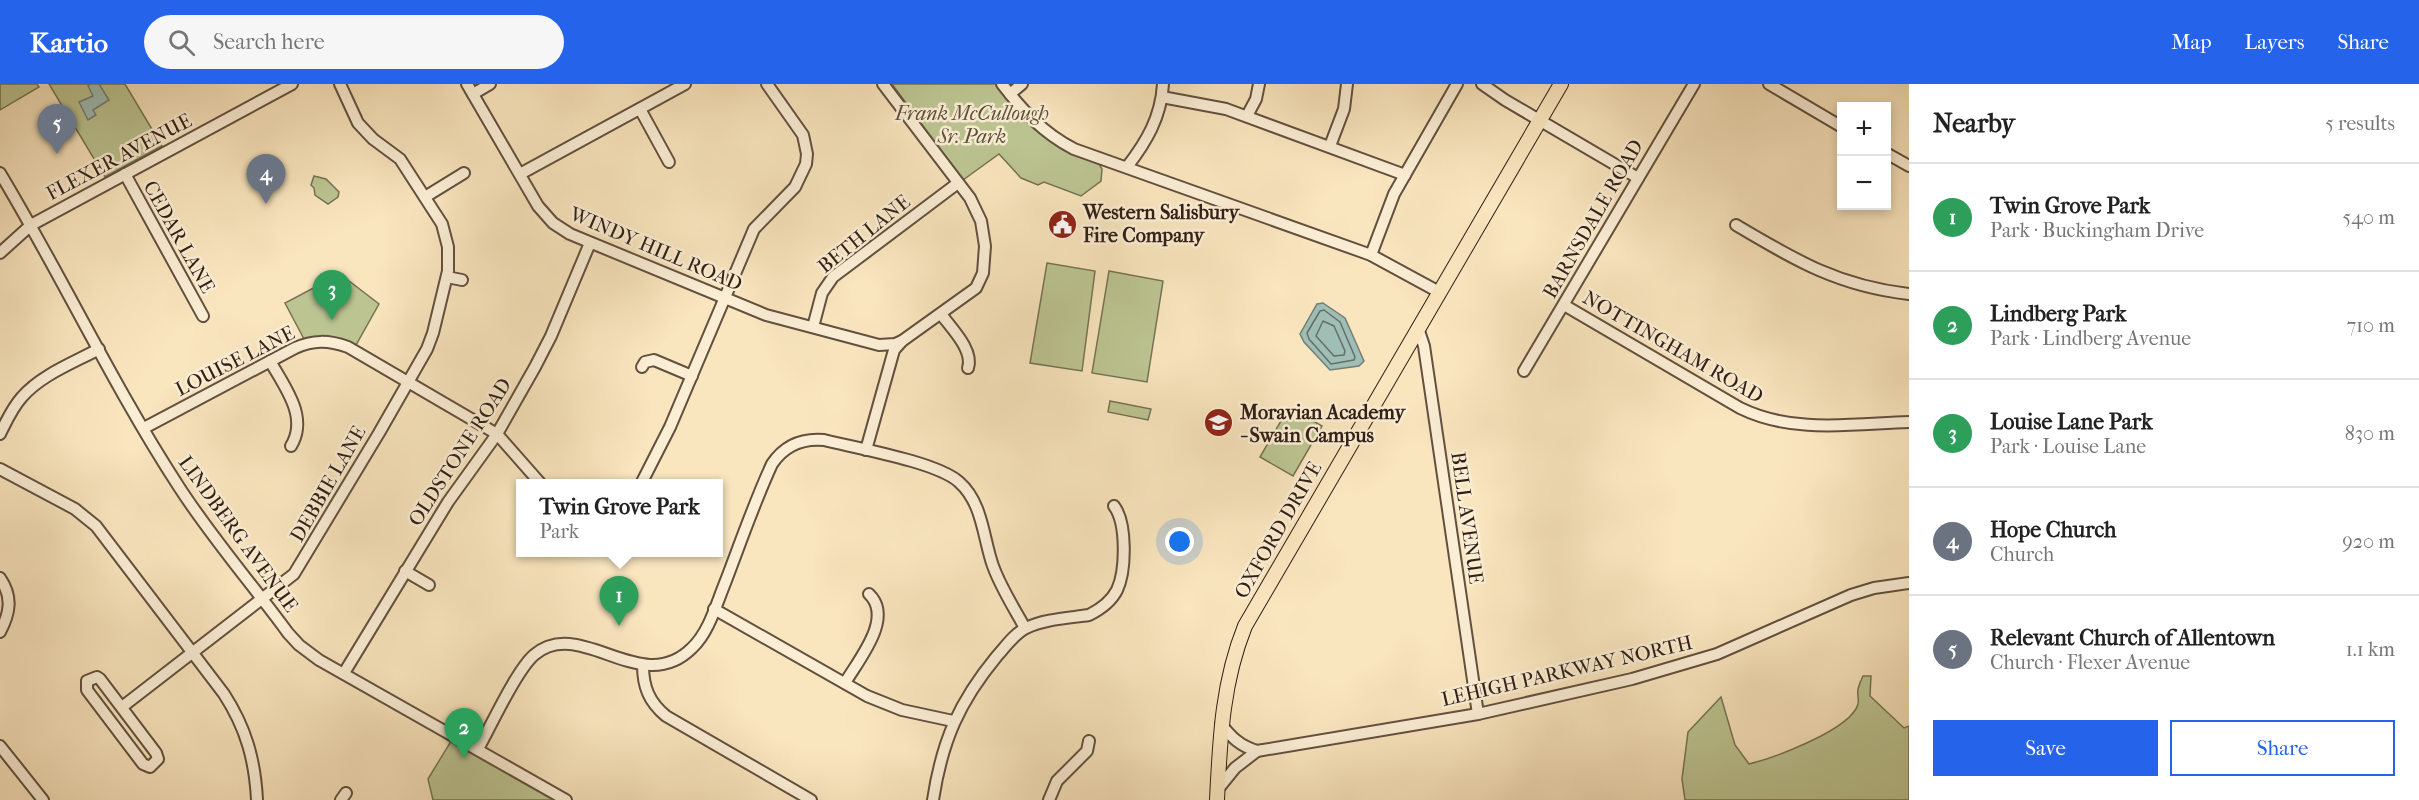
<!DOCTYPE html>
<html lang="en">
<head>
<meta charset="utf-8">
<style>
  :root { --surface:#fff; --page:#f6f6f6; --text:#222; --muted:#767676; --line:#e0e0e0; --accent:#2563eb }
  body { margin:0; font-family:"IM FELL French Canon",serif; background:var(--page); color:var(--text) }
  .controls { position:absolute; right:18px; top:18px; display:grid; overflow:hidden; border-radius:0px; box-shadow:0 3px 9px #0003 }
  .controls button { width:54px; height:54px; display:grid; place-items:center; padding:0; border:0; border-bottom:2px solid var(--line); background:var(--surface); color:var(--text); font:30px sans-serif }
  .you { position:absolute; left:1180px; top:458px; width:21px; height:21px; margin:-15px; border:4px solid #fff; border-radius:50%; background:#1a73e8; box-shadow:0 0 0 9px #1a73e833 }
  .badge { display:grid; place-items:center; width:39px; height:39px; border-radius:50%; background:var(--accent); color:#fff; font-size:20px; font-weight:700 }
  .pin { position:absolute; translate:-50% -50px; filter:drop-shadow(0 2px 3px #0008) }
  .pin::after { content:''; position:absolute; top:32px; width:21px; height:18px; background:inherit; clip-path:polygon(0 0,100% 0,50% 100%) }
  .popup { position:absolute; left:516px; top:395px; width:207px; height:78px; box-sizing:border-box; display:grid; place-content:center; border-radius:0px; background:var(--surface); filter:drop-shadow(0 2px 4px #0005); font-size:20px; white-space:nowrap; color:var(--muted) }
  .popup b { font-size:22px; color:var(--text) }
  .popup::after { content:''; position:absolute; left:50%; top:100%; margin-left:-12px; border:12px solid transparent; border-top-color:var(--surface) }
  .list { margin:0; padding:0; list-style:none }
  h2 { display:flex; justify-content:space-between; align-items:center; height:78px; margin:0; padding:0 24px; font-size:26px }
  h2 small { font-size:20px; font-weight:400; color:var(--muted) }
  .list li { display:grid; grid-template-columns:39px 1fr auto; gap:18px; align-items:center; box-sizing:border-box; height:108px; padding:0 24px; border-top:2px solid var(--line) }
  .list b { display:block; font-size:22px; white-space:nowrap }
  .list p { margin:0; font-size:20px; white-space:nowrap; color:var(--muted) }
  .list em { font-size:20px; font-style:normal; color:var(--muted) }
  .actions { display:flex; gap:12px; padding:18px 24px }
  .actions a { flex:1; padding:14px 0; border:2px solid var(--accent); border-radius:0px; text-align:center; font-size:21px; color:var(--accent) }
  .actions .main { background:var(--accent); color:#fff }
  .icon { flex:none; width:33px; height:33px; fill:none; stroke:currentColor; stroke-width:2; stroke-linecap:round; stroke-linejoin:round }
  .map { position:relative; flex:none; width:1909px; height:716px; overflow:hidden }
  header { display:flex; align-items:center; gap:36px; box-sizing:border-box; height:84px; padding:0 30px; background:var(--accent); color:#fff }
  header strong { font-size:28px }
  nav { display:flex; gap:33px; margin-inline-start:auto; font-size:21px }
  .search { width:420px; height:54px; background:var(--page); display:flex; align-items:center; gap:15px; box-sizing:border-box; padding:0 21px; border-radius:33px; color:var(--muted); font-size:22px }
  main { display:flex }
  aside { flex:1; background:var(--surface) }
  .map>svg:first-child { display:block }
</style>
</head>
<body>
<header>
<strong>Kartio</strong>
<div class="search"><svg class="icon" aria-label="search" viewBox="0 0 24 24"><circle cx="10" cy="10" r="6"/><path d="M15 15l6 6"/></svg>Search here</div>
<nav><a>Map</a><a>Layers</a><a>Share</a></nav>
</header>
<main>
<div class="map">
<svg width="1909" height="716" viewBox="0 0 1909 716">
  <rect width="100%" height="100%" fill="#f9e5be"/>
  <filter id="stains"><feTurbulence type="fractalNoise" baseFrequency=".00333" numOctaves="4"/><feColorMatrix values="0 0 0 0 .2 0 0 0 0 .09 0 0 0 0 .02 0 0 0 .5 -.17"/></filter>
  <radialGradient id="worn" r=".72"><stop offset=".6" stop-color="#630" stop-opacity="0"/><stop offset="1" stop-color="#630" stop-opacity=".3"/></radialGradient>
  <g fill="#bcc592" stroke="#767254" stroke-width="1.5">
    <polygon points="0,0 37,0 39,3 0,26"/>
    <polygon points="49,0 125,0 162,62 105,93"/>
    <polygon points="892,0 996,0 1034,45 1056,60 1099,80 1102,85 1101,97 1081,112 1044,98 1038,101 1021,94 999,70 963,96"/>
    <polygon points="314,92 326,95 339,108 338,113 328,120 315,111 314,104 311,101"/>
    <polygon points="1047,179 1095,187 1082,287 1030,279"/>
    <polygon points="1109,187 1163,197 1147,298 1092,289"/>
    <polygon points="340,190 379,220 356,261 327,252 304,255 285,219"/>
    <polygon points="1110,317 1151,325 1148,336 1108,328"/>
    <polygon points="1289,323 1322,342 1293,392 1260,373"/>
    <path d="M1863 592H1871L1870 612 1904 644 1909 642V716H1685L1682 695 1688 648 1721 613 1735 661 1749 680C1773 674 1851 646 1858 620 1859 615 1857 610 1858 605 1859 601 1861 596 1863 592Z"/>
    <polygon points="453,654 559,716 433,716 428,695"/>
  </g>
  <g fill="#9ebeb6" stroke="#727e76" stroke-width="1.5">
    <polygon points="90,0 99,0 109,16 93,26 96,31 88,36 79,18 93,12 88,2"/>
    <polygon points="1323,219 1345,234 1364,277 1359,282 1330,286 1304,258 1300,250 1317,220"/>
  </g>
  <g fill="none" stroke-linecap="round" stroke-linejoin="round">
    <g stroke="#676e66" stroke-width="1.5">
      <polygon points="1324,226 1340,238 1355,273 1354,276 1331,280 1309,255 1307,249 1320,227"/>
      <polygon points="1323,237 1334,242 1345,267 1344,271 1334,272 1316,252"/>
    </g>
    <defs>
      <g id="minor">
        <polyline points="467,0 538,122 553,139 570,150 766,231 879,261 895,260 902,257"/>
        <path d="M1002 0C1023 27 1043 49 1074 65L1371 171 1439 208"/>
        <polyline points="1482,0 1505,16 1638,94"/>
        <polyline points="1769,0 1842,43"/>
        <polyline points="473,10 490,0"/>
        <polyline points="1010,10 1022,0"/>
        <polyline points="1162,13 1226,25 1405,91"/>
        <polyline points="640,25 669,78"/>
        <polyline points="1247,32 1256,15 1259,0"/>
        <polyline points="1330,62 1344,25 1347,0"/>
        <polyline points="1886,69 1909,82"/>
        <path d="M1127 83C1147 57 1161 33 1163 0"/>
        <path d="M0 89C62 192 113 302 179 403 212 454 252 500 288 549L299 561 319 576 566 716"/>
        <polyline points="125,90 203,232"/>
        <polyline points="520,90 685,0"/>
        <polyline points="425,113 464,89"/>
        <path d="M1736 141C1795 176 1838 202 1909 210"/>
        <polyline points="0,169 31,141 292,0"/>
        <polyline points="1371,171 1394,110 1457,0"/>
        <polyline points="447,193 462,196"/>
        <path d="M1564 221 1740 324C1793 350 1852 340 1909 338"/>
        <path d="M941 230C951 244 974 266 968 284"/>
        <polyline points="813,243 822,209 833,193 958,99"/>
        <polyline points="1418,244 1424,262 1478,630"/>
        <path d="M270 277C284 302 309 333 291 362"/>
        <polyline points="642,283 645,278 654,276 692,292"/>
        <polyline points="1524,287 1694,0"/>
        <path d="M144 344 295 264C313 256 328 256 348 263L497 350 541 400"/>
        <path d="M0 350C6 338 12 324 22 313 41 291 73 279 99 265"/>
        <polyline points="866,366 894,266 902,257 976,204 983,189 985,162 981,137 970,114 883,0"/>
        <path d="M0 385 75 425 96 442 224 610C246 644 255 676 257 716"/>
        <polyline points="641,400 670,343 754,145 795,103 806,80 807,70 803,51 767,0"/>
        <polyline points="405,487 429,501"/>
        <path d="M0 494C13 513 10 529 0 548"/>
        <polyline points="714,525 867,612 902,626 953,637"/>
        <path d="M643 581C643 603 649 618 666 632L811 716"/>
        <polyline points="344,589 448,418 497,350 535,283 551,252 590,159"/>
        <polygon points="97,593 100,595 156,669 158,675 150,683 143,680 87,606 87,597"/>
        <path d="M845 599C859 575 894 534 869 510"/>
        <polyline points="122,623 294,490 379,349 427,265 433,249 448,187 448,163 442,140 400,75 373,55 358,39 340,0"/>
        <path d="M1221 640C1231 653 1240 662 1257 667L1478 630 1632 595 1717 570 1851 511 1874 504 1909 499"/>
        <polyline points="0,662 43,716"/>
        <path d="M478 665C491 642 516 587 534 571 581 531 641 615 692 564 709 548 716 521 725 499 740 460 754 419 772 380 784 362 801 354 824 356 856 364 937 378 959 398 983 419 983 454 993 482 1001 504 1014 524 1025 544"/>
        <polyline points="1218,705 1235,684 1257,667"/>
        <polyline points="341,716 346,709"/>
        <path d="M933 716C942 657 959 618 997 572 1006 562 1014 550 1026 544 1044 535 1069 534 1089 531 1101 525 1111 518 1117 506 1126 487 1127 439 1114 422"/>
        <polyline points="1049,716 1057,697 1087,667 1089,657"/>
      </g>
      <path id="major" d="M1217 716C1220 656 1222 599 1245 542L1561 0"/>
    </defs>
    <use href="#minor" stroke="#62503f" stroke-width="14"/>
    <use href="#major" stroke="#301f15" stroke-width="16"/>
    <use href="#minor" stroke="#fbeed5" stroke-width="10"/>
    <use href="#major" stroke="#f9e5be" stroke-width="14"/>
  </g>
  <defs>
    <symbol id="civic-disc" viewBox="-11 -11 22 22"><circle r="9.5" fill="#8f2418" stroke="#fbeed5"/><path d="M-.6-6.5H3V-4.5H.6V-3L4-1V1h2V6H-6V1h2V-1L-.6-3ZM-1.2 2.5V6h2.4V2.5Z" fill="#fff"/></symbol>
    <symbol id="school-disc" viewBox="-11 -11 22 22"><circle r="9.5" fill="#8f2418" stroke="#fbeed5"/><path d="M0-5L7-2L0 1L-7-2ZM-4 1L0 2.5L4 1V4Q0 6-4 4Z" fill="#fff"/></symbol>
  </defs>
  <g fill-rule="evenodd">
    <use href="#civic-disc" x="1046" y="124" width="33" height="33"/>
    <use href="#school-disc" x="1202" y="322" width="33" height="33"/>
  </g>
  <g text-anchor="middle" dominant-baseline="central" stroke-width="5" stroke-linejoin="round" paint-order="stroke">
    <g font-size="20" font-style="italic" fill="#5a513a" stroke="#fbeed5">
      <text x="972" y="29">Frank McCullough<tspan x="972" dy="23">Sr. Park</tspan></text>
    </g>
    <g font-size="20" fill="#301f15" stroke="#fbeed5">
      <text transform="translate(119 73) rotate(-28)">FLEXER AVENUE</text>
      <text transform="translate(1593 135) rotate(-60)">BARNSDALE ROAD</text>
      <text transform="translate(864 150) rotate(-39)">BETH LANE</text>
      <text transform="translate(179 153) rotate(61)">CEDAR LANE</text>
      <text transform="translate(656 165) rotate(23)">WINDY HILL ROAD</text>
      <text transform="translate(1673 263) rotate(30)">NOTTINGHAM ROAD</text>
      <text transform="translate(235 277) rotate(-27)">LOUISE LANE</text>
      <text transform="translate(460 368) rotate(-57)">OLDSTONE ROAD</text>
      <text transform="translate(328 400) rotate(-60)">DEBBIE LANE</text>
      <text transform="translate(1467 434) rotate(82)">BELL AVENUE</text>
      <text transform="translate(1278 446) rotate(-60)">OXFORD DRIVE</text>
      <text transform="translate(238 450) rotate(54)">LINDBERG AVENUE</text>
      <text transform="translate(1567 587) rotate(-13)">LEHIGH PARKWAY NORTH</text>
    </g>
    <g font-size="20" font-weight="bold" fill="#301f15" stroke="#fbeed5" text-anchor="start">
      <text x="1083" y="128">Western Salisbury<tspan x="1083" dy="23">Fire Company</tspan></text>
      <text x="1240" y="328">Moravian Academy<tspan x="1240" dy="23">- Swain Campus</tspan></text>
    </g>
  </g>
  <rect width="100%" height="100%" filter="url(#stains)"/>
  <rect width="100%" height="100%" fill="url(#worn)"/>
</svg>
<div class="controls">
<button>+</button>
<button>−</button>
</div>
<div class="you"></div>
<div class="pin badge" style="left:619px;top:542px;background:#2e9e5b">1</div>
<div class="popup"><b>Twin Grove Park</b>Park</div>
<div class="pin badge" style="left:464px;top:674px;background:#2e9e5b">2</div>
<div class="pin badge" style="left:332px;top:236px;background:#2e9e5b">3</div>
<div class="pin badge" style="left:266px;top:120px;background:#6b7280">4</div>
<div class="pin badge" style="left:57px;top:70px;background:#6b7280">5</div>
</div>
<aside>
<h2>Nearby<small>5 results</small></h2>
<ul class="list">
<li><span class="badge" style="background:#2e9e5b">1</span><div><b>Twin Grove Park</b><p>Park · Buckingham Drive</p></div><em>540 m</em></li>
<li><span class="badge" style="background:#2e9e5b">2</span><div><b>Lindberg Park</b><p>Park · Lindberg Avenue</p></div><em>710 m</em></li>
<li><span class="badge" style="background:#2e9e5b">3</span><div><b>Louise Lane Park</b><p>Park · Louise Lane</p></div><em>830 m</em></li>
<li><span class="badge" style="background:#6b7280">4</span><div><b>Hope Church</b><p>Church</p></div><em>920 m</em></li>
<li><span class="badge" style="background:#6b7280">5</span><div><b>Relevant Church of Allentown</b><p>Church · Flexer Avenue</p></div><em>1.1 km</em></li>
</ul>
<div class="actions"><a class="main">Save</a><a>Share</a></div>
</aside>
</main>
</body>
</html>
